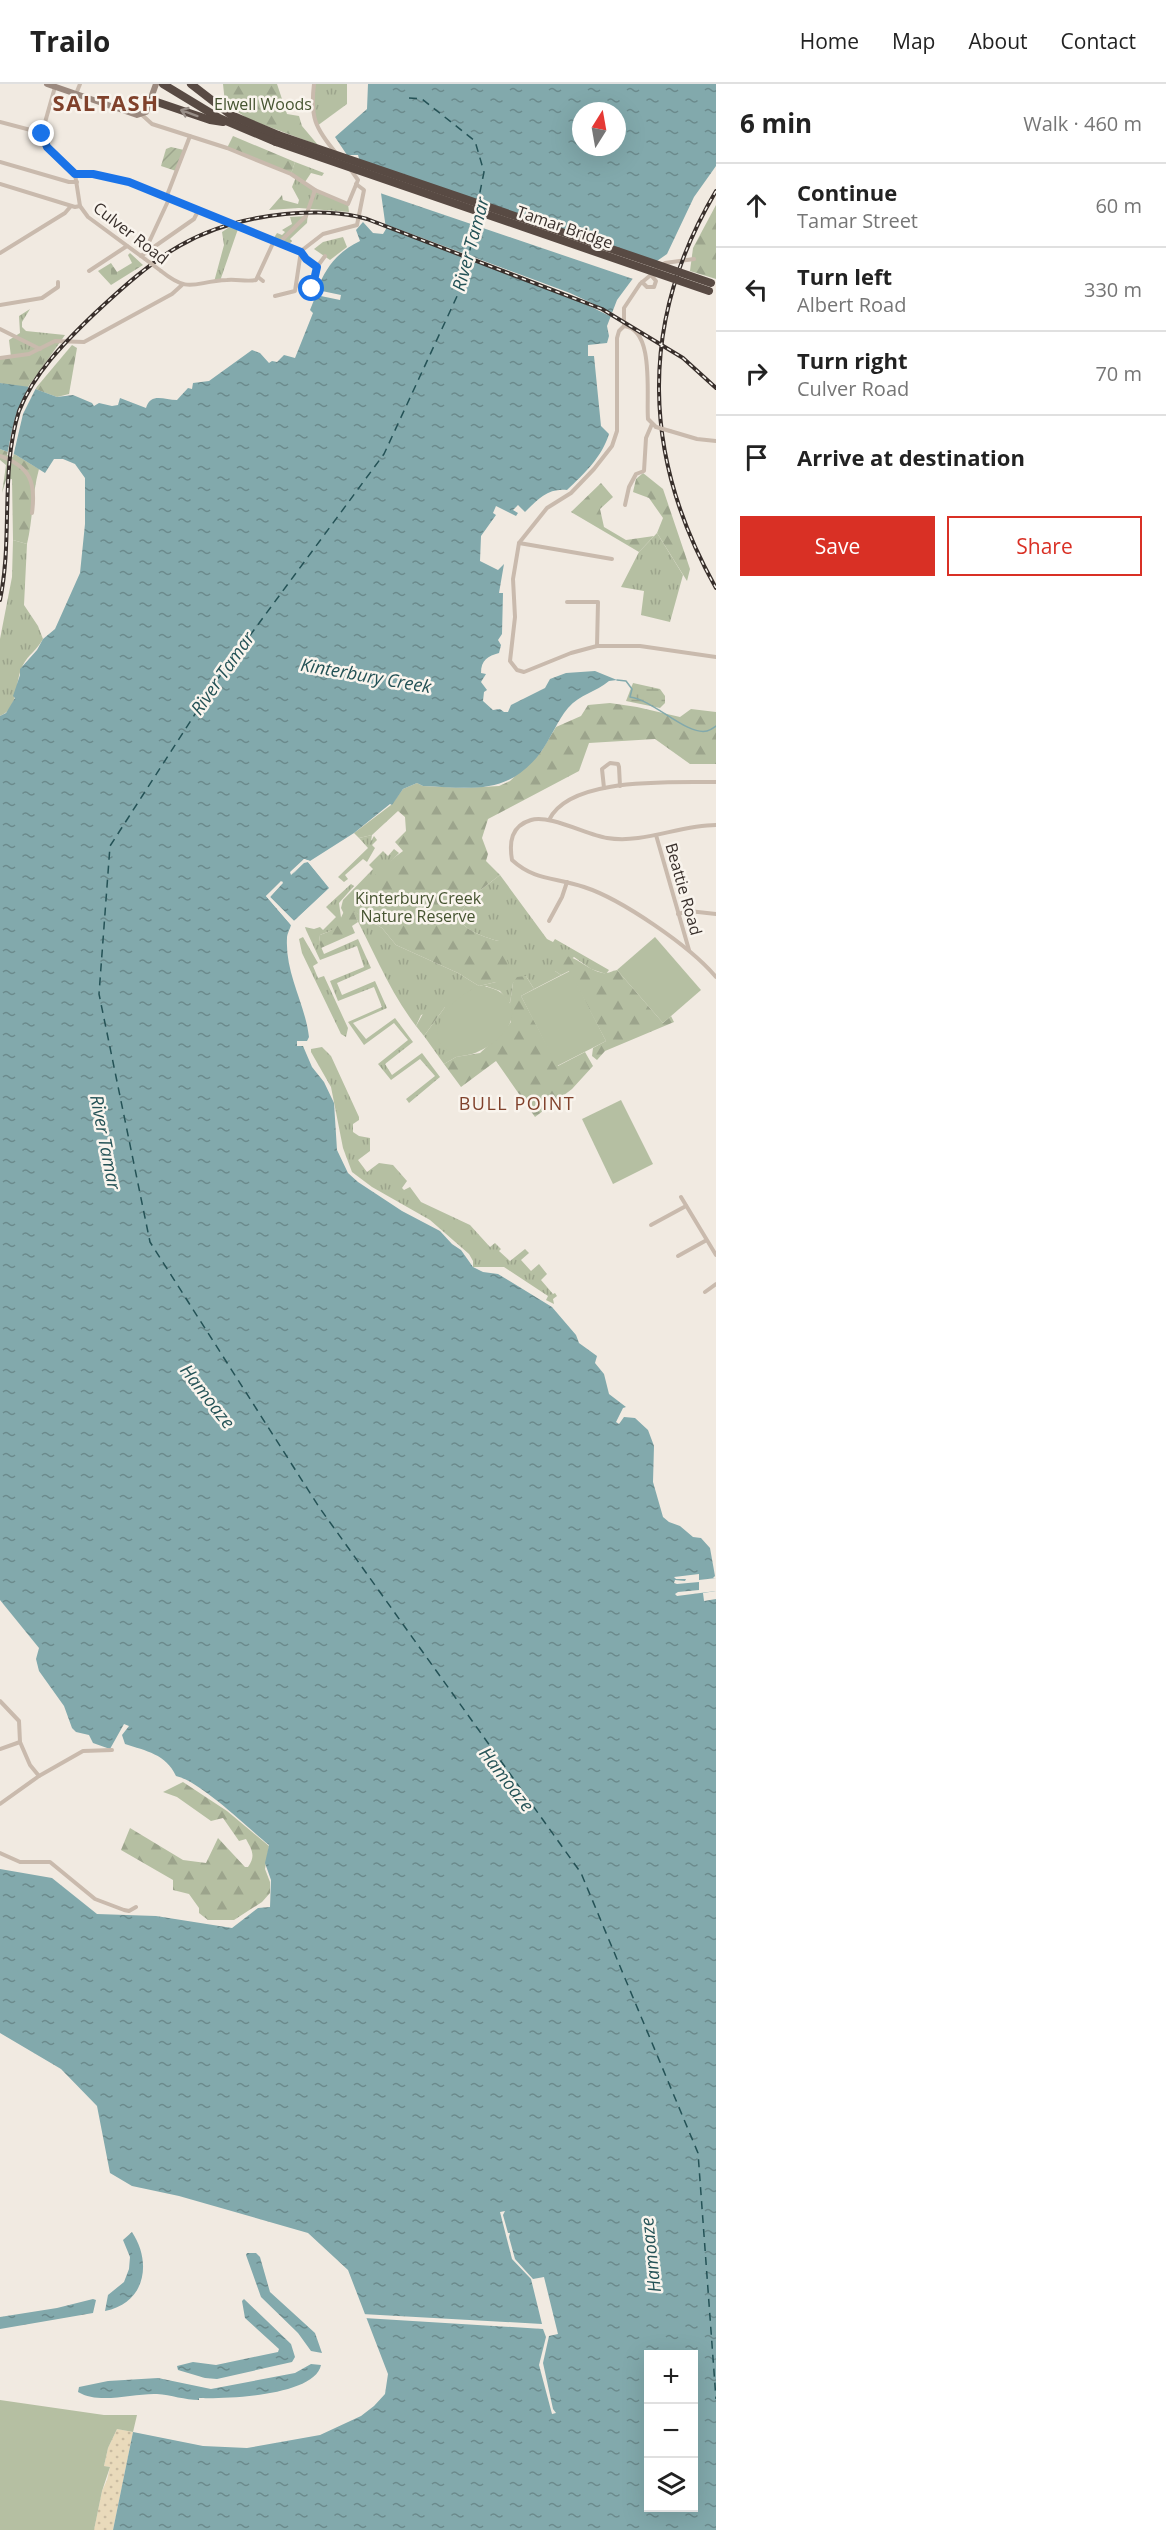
<!DOCTYPE html>
<html lang="en">
<head>
<meta charset="utf-8">
<style>
  :root { --surface:#fff; --page:#f6f6f6; --text:#222; --muted:#767676; --line:#e0e0e0; --accent:#d93025 }
  body { margin:0; font-family:"Open Sans",sans-serif; background:var(--page); color:var(--text) }
  .controls { position:absolute; right:18px; bottom:18px; display:grid; overflow:hidden; border-radius:0px; box-shadow:0 6px 24px #0002 }
  .controls button { width:54px; height:54px; display:grid; place-items:center; padding:0; border:0; border-bottom:2px solid var(--line); background:var(--surface); color:var(--text); font:30px sans-serif }
  .compass { position:absolute; left:572px; top:18px; width:54px; height:54px; border-radius:50%; background:var(--surface); box-shadow:0 6px 24px #0002; rotate:11deg }
  .stop { position:absolute; width:18px; height:18px; margin:-14px; border:4px solid #1a73e8; border-radius:50%; background:#fff }
  .stop.end { background:#1a73e8; border-color:#fff; box-shadow:0 2px 6px #0008 }
  .list { margin:0; padding:0; list-style:none }
  h2 { display:flex; justify-content:space-between; align-items:center; height:78px; margin:0; padding:0 24px; font-size:26px }
  h2 small { font-size:20px; font-weight:400; color:var(--muted) }
  .list li { display:grid; grid-template-columns:39px 1fr auto; gap:18px; align-items:center; box-sizing:border-box; height:84px; padding:0 24px; border-top:2px solid var(--line) }
  .list b { display:block; font-size:22px; white-space:nowrap }
  .list p { margin:0; font-size:20px; white-space:nowrap; color:var(--muted) }
  .list em { font-size:20px; font-style:normal; color:var(--muted) }
  .actions { display:flex; gap:12px; padding:18px 24px }
  .actions a { flex:1; padding:14px 0; border:2px solid var(--accent); border-radius:0px; text-align:center; font-size:21px; color:var(--accent) }
  .actions .main { background:var(--accent); color:#fff }
  .icon { flex:none; width:33px; height:33px; fill:none; stroke:currentColor; stroke-width:2; stroke-linecap:round; stroke-linejoin:round }
  .map { position:relative; flex:none; width:716px; height:2446px; overflow:hidden }
  header { display:flex; align-items:center; gap:36px; box-sizing:border-box; height:84px; padding:0 30px; background:var(--surface); border-bottom:2px solid var(--line) }
  header strong { font-size:28px }
  nav { display:flex; gap:33px; margin-inline-start:auto; font-size:21px }
  main { display:flex }
  aside { flex:1; background:var(--surface) }
  .map>svg:first-child { display:block }
</style>
</head>
<body>
<header>
<strong>Trailo</strong>
<nav><a>Home</a><a>Map</a><a>About</a><a>Contact</a></nav>
</header>
<main>
<div class="map">
<svg width="716" height="2446" viewBox="0 0 716 2446">
  <defs>
    <pattern id="grass-tufts" width="24" height="20" patternUnits="userSpaceOnUse" patternTransform="scale(1.5)"><rect width="24" height="20" fill="#b5bfa2"/><path d="M3 7l-1-3M5 7V3M7 7l1-3M15 17l-1-3M17 17v-4M19 17l1-3" fill="none" stroke="#9ca48c"/></pattern>
    <pattern id="forest-firs" width="22" height="20" patternUnits="userSpaceOnUse" patternTransform="scale(1.5)"><rect width="22" height="20" fill="#b5bfa2"/><path d="M5 1l3.5 6h-7zM16 11l3.5 6h-7z" fill="#9ca48c"/></pattern>
    <pattern id="wetland-marsh" width="20" height="14" patternUnits="userSpaceOnUse" patternTransform="scale(1.5)"><rect width="20" height="14" fill="#b5bfa2"/><path d="M1 5h8M5 5V1M11 12h8M15 12V8" fill="none" stroke="#9ca48c"/></pattern>
    <pattern id="sand-dots" width="8" height="8" patternUnits="userSpaceOnUse" patternTransform="scale(1.5)"><rect width="8" height="8" fill="#e9dabb"/><path d="M2 2h.1M6 6h.1" fill="none" stroke="#c9bba1" stroke-width="1.8" stroke-linecap="round"/></pattern>
    <pattern id="cemetery-stones" width="16" height="16" patternUnits="userSpaceOnUse" patternTransform="scale(1.5)"><rect width="16" height="16" fill="#b5bfa2"/><path d="M2 7V4a2 2 0 0 1 4 0v3zM10 15v-3a2 2 0 0 1 4 0v3z" fill="#9ca48c"/></pattern>
    <pattern id="garden-furrows" width="10" height="10" patternUnits="userSpaceOnUse" patternTransform="scale(1.5)"><rect width="10" height="10" fill="#b5bfa2"/><path d="M-1 1l2-2M0 10L10 0M9 11l2-2" fill="none" stroke="#9ca48c"/></pattern>
    <pattern id="water-ripples" width="26" height="14" patternUnits="userSpaceOnUse" patternTransform="scale(1.5)"><rect width="26" height="14" fill="#82a9ac"/><path d="M2 4q2-2 4 0t4 0M15 11q2-2 4 0t4 0" fill="none" stroke="#6b8a8c"/></pattern>
  </defs>
  <rect width="100%" height="100%" fill="#f1eae1"/>
  <g fill="url(#grass-tufts)">
    <polygon points="314,0 347,0 347,20 317,42 312,19"/>
    <polygon points="295,78 324,89 322,92 311,89 305,98 315,106 348,120 349,128 299,124 269,126 282,111 283,116 298,120 299,116 292,103 296,93 291,90"/>
    <polygon points="308,128 307,139 290,155 292,157 287,163 272,157 277,149 282,151 285,148 282,146 292,140 290,133 306,132"/>
    <polygon points="231,142 238,145 220,197 214,198 224,161 222,148"/>
    <polygon points="343,153 347,163 330,176 314,165 323,158"/>
    <polygon points="30,225 22,238 22,243 26,247 65,251 44,281 39,265 29,270 11,273 9,256 20,249 19,232"/>
    <polygon points="657,449 683,491 670,538 641,531 644,507 621,503 639,468"/>
    <path d="M13 456 27 460 24 521 38 542 43 555C37 566 28 571 23 581 14 597 20 624 0 632V555L12 493Z"/>
    <polygon points="372,751 371,757 374,752 377,756 372,761 375,764 367,778 363,775 345,791 348,795 344,798 338,793 368,764 359,754"/>
    <polygon points="394,765 399,769 357,812 344,830 341,824 343,816 373,785 369,781 383,767 388,772"/>
    <path d="M500 791 547 855 553 858 555 855 609 886 606 890 591 885 574 873 555 887 561 891 534 905 526 892 513 899 510 919 500 907 486 902 440 956 448 966 464 972 456 973 444 980 424 952 445 923 421 931 416 942C389 907 373 865 352 826L382 844 396 861 458 889 479 902 496 898 499 857C486 854 463 846 458 833L470 814Z"/>
    <path d="M351 800 354 802 339 819C342 843 346 841 320 851L319 858 324 870 358 855 371 884 337 899 342 911 375 897 387 924 353 939 366 955 395 934 413 958 385 980 392 991 422 969 440 993 409 1019 406 1015 435 992 420 975 391 996 378 980 408 956 394 939 364 961 348 938 382 923 374 903 338 917 330 897 364 883 357 862 320 876 306 846 305 843 314 845 320 843 323 846 336 833 326 823Z"/>
    <polygon points="303,853 318,879 313,882 318,894 324,892 348,944 346,953 341,950 302,869 299,855"/>
    <polygon points="322,963 331,972 359,1033 359,1036 353,1040 353,1048 359,1052 370,1054 370,1067 358,1076 367,1088 379,1079 393,1081 407,1097 402,1104 404,1106 410,1103 421,1118 470,1141 490,1163 495,1159 501,1165 499,1167 510,1177 525,1165 529,1169 521,1176 531,1187 539,1180 547,1190 541,1196 553,1210 555,1209 557,1212 553,1215 554,1220 546,1216 548,1212 504,1183 473,1183 473,1177 469,1170 430,1136 372,1103 352,1088 343,1064 331,1003 311,968 311,965"/>
  </g>
  <g fill="url(#forest-firs)">
    <polygon points="223,0 277,0 287,30 299,32 302,42 318,61 248,35 225,19"/>
    <polygon points="233,52 295,78 291,90 227,64"/>
    <polygon points="716,121 716,195 690,187 693,164"/>
    <polygon points="72,261 77,264 69,310 57,313 35,305"/>
    <polygon points="40,265 44,281 28,303 18,303 0,299 0,274 25,271"/>
    <path d="M0 365 16 371 39 385C32 410 33 435 27 460L13 456 12 395 6 396 2 409 6 381 0 376Z"/>
    <polygon points="643,389 663,405 690,485 687,497 657,449 663,434 649,414 633,408 636,395"/>
    <polygon points="601,399 613,413 600,425 604,443 626,456 654,452 639,468 571,428"/>
    <path d="M610 619 637 623 680 633 691 625 716 628V680H690L655 655 589 659 579 687 488 735 482 754 488 770 486 777 500 791 470 814 458 833C463 846 486 854 499 857L511 886 496 898 479 902 458 889 396 861 382 844 353 827 358 838 352 842 355 849 321 864 319 858 320 851C347 841 334 841 347 823 360 804 386 779 403 767L395 758 406 747 405 733 398 727 372 751 359 754 354 749 391 721 403 705 417 699 423 702 464 704 499 702 510 697 541 668 556 643 581 632 588 621Z"/>
    <path d="M561 871C577 872 587 886 603 889 608 890 611 887 617 886L663 939 671 932 674 938 605 967 597 976 592 972 593 964 606 957 569 887 561 891 555 887 554 874Z"/>
    <polygon points="526,892 534,905 521,912 558,982 585,968 593,982 572,1005 535,1033 496,977 461,1003 444,980 456,973 480,969 504,947 511,938 510,919 513,899 517,893"/>
    <polygon points="438,915 445,917 445,923 424,952 416,942 428,921"/>
    <path d="M183 1698 227 1727 269 1762 265 1785 270 1798V1809L262 1818 234 1836H208L199 1829V1824L189 1810 173 1806V1796L121 1766 130 1744 183 1776 206 1779 218 1754 245 1783H248C256 1772 252 1766 246 1755L239 1757 223 1734 211 1737 177 1713 163 1708Z"/>
  </g>
  <polygon fill="url(#wetland-marsh)" points="633,599 660,605 665,612 665,619 660,624 626,617"/>
  <polygon fill="url(#sand-dots)" points="117,2345 133,2348 113,2446 94,2446 102,2407 107,2396 110,2383 104,2382 108,2364"/>
  <polygon fill="url(#cemetery-stones)" points="130,169 143,181 111,201 98,187 111,179 117,188 132,179 128,171"/>
  <g fill="#b5bfa2">
    <polygon points="655,853 701,906 663,939 617,886"/>
    <polygon points="570,887 606,957 557,982 521,912"/>
    <path d="M479 902C498 902 517 916 511 936 507 953 474 976 457 971 412 956 454 911 479 902Z"/>
    <polygon points="621,1016 653,1080 613,1100 582,1035"/>
    <polygon points="0,2316 104,2331 137,2331 133,2348 117,2345 108,2364 104,2382 110,2383 102,2407 94,2446 0,2446"/>
  </g>
  <polygon fill="url(#garden-furrows)" points="171,63 184,66 176,87 161,82 166,65"/>
  <g fill="url(#water-ripples)" fill-rule="evenodd">
    <path d="M368 0H716V82L694 113 667 170 634 193 617 216 607 242 609 252 607 259 588 261V272H594L601 342 609 350C602 373 584 390 567 406 548 404 538 415 525 428L518 421 513 426 518 429 516 432 496 422 493 429 496 431 481 452 480 477 498 486 504 480 499 509H503L502 550 498 556 501 561 499 569C488 572 481 576 481 589L486 590 481 598 487 606 484 608 483 617 493 626 500 625 504 628H508L511 621 545 604 550 595 566 589 595 587 617 596 609 597C596 608 580 610 568 624 557 637 551 654 541 668 508 712 472 704 423 702L417 699 403 705 392 721 390 720 354 749 310 777 304 775 293 790 304 778H308L330 804 294 837 270 813 282 799 281 797 266 812 291 841C290 845 287 850 287 854 285 890 305 919 309 953L307 957H297V962H303L312 983 324 998 334 1019 337 1066 348 1089 358 1098 402 1127 440 1147 452 1160 461 1166 473 1183 483 1188 498 1190 552 1223 576 1251 579 1259 597 1272 595 1279 604 1290 609 1310 626 1323 623 1324 616 1338 619 1340 624 1333 635 1334 648 1346 654 1362 653 1398 663 1433 669 1438 680 1442 693 1453 701 1454 710 1464 715 1492 713 1494H716V1507L703 1509 704 1517 716 1515V2446H113L133 2348 203 2362 247 2364 320 2351 361 2332 374 2322 385 2310 388 2290 348 2186 308 2149 179 2112 132 2102 110 2089 97 2022 61 1985 0 1949V1785L52 1794 97 1830 156 1832 232 1844 258 1824 270 1823 271 1796 265 1779 269 1761C248 1744 200 1697 176 1692 166 1670 146 1667 125 1660L122 1651 129 1642 124 1640 110 1665 93 1659 89 1651 76 1648 72 1644 64 1622 39 1587 36 1575 39 1564 0 1516V632L6 629 15 614 13 612 20 591V585L37 566 43 555 55 545 80 489 85 440V394L75 380 63 375H54L45 389 16 371 0 365V299L30 303 57 313 73 311 92 319 94 322 99 319 112 322 118 321 120 314 146 324C151 308 164 316 177 316L188 304 192 305 193 299 209 297 252 266 260 269 269 279 272 277 277 278 284 271 295 274 313 229 310 226 316 211 340 216 341 211 317 206C326 182 339 167 360 157L356 146 363 138 373 149 383 150 386 145 379 95 360 78 358 71H347L335 53 367 25ZM581 27H617V63H581ZM648 2270H694V2424H648Z"/>
    <path d="M132 2148C152 2178 146 2219 105 2227L108 2211 124 2198 129 2185 130 2173 123 2156Z"/>
    <polygon points="247,2169 256,2169 260,2173 270,2208 315,2249 322,2269 311,2267 298,2249 261,2213 246,2171"/>
    <polygon points="93,2215 96,2216 93,2229 0,2245 0,2233 57,2224"/>
    <polygon points="244,2215 291,2260 295,2273 292,2278 217,2295 205,2294 178,2286 177,2282 193,2278 216,2281 278,2268 279,2265 245,2234 242,2217"/>
    <path d="M311 2280 321 2281C315 2312 225 2315 199 2314V2316C185 2316 171 2311 157 2310 133 2309 100 2321 78 2308L79 2303 108 2297 158 2294 211 2305 295 2289Z"/>
  </g>
  <g fill="#f1eae1">
    <polygon points="358,80 656,180 636,196 377,108 376,96"/>
    <polygon points="382,139 570,209 615,230 614,234 581,218 383,142"/>
    <polygon points="30,300 37,302 23,330 13,373 7,371 12,346 17,328"/>
    <polygon points="304,775 310,777 333,803 293,841 292,846 291,841 266,812 282,797 283,799 270,813 294,837 329,804 308,778 304,779 291,791 290,788"/>
    <polygon points="699,1490 699,1496 716,1494 716,1507 677,1512 675,1510 678,1508 699,1506 699,1498 677,1500 674,1499 675,1496 685,1497 686,1495 676,1495 674,1493"/>
    <polygon points="505,2127 503,2131 508,2149 510,2149 509,2153 515,2175 533,2195 544,2193 558,2250 549,2252 543,2279 553,2325 556,2329 552,2330 539,2281 546,2253 543,2245 364,2234 362,2230 542,2240 531,2195 512,2175 500,2128"/>
  </g>
  <g fill="none" stroke-linecap="round" stroke-linejoin="round">
    <path stroke="#82a9ac" stroke-width="1.5" d="M617 596 626 597 632 605 630 613C654 616 687 652 707 647 711 646 713 644 716 642"/>
    <g stroke="#245256" stroke-width="1.5" stroke-dasharray="8 6" stroke-linecap="butt">
      <polyline points="409,14 422,15 475,57 484,88 478,118"/>
      <polyline points="476,131 465,195 384,370 217,596 110,762 99,910 150,1158 319,1423 581,1789 698,2069 716,2315"/>
    </g>
    <g stroke="#c9baad" stroke-width="4">
      <path d="M314 0C310 33 315 44 336 69"/>
      <polyline points="55,3 42,49 47,63 75,90 80,122 88,133 145,175"/>
      <polyline points="76,10 80,0"/>
      <polyline points="141,30 152,40 227,64 291,90 315,106 348,120 358,96 351,86"/>
      <polyline points="0,38 42,49"/>
      <polyline points="0,78 69,98 77,98"/>
      <polyline points="75,90 96,90 129,98 301,167"/>
      <polyline points="0,100 75,123 80,122"/>
      <polyline points="166,114 190,52"/>
      <polyline points="279,159 306,132 315,106"/>
      <polyline points="301,167 323,150 357,141 364,106 356,100"/>
      <polyline points="0,169 65,129 71,122"/>
      <polyline points="144,169 169,115"/>
      <polyline points="302,171 317,183"/>
      <polyline points="141,172 194,135 198,127"/>
      <polyline points="694,175 665,179 640,200 624,224 624,242 619,247 617,254 617,347 612,362 594,385 571,409 547,424 519,459 513,495 515,533 510,577 517,586 524,588 571,569 597,562 640,562 716,573"/>
      <polyline points="89,187 127,162"/>
      <path d="M161 187C191 211 194 197 227 196 237 195 247 198 256 196L274 157"/>
      <polyline points="258,193 263,197"/>
      <polyline points="642,198 647,203 654,203 656,197 651,191"/>
      <polyline points="296,201 312,205 317,183 325,172"/>
      <polyline points="275,212 295,207 301,167"/>
      <polyline points="0,221 42,214 58,203 58,198"/>
      <path d="M624 242C655 245 646 312 648 335L656 343"/>
      <polyline points="0,245 40,265"/>
      <polyline points="0,274 29,270 55,257 84,258 172,210 182,201"/>
      <polyline points="670,347 697,355 716,357"/>
      <path d="M0 372C31 383 36 399 32 429"/>
      <polyline points="625,421 629,403 636,390 644,387 646,354 652,340"/>
      <polyline points="519,459 612,475"/>
      <polyline points="567,518 598,518 597,562"/>
      <polyline points="604,704 602,685 610,679 618,680 619,683 620,702"/>
      <path d="M549 736C570 692 673 699 716 698"/>
      <path d="M716 741C679 741 644 760 607 754 587 751 549 730 531 736 511 742 509 758 512 776 535 797 555 793 584 803 621 815 690 862 716 893"/>
      <polyline points="656,751 689,866"/>
      <polyline points="678,830 689,827 716,830"/>
      <polyline points="549,837 562,813 567,798"/>
      <polyline points="681,1113 716,1171"/>
      <polyline points="651,1141 686,1122"/>
      <polyline points="678,1172 705,1157"/>
      <polyline points="705,1208 716,1200"/>
      <polyline points="0,1617 19,1637 20,1658 30,1681 39,1692"/>
      <polyline points="0,1665 20,1658"/>
      <polyline points="0,1720 39,1692 83,1667 112,1666"/>
      <polyline points="0,1769 20,1778 50,1778 95,1815 124,1826 129,1827 136,1823"/>
    </g>
    <polyline stroke="#9c8a7f" stroke-width="6" points="47,0 137,31 146,28 156,0"/>
    <g stroke="#584a43" stroke-width="8">
      <polyline points="163,0 219,34 276,58"/>
      <polyline points="191,0 231,31 278,51"/>
      <polyline points="151,16 210,36 223,38"/>
    </g>
    <defs>
      <g id="rail">
        <path d="M716 107C638 238 642 373 716 504"/>
        <path d="M0 516C13 454 0 388 19 327 34 289 64 259 93 231 156 172 197 139 285 130 312 128 341 127 367 135L602 225 683 274 716 304"/>
      </g>
    </defs>
    <use href="#rail" stroke="#382f2b" stroke-width="4"/>
    <use href="#rail" stroke="#f9f4ed" stroke-width="1.5" stroke-dasharray="4.5" stroke-linecap="butt"/>
    <g stroke="#c9baad" stroke-width="4">
      <polyline points="145,175 161,187"/>
      <polyline points="656,343 670,347"/>
    </g>
    <g stroke="#584a43" stroke-width="8">
      <polyline points="278,51 711,199"/>
      <polyline points="276,58 709,207"/>
    </g>
  </g>
  <defs><path id="oneway-shaft" d="M-6 0H5M1.5-3L5.5 0L1.5 3" fill="none" stroke-width="1.6" stroke-linecap="round" stroke-linejoin="round" transform="scale(1.5)"/></defs>
  <use stroke="#988e87" href="#oneway-shaft" transform="translate(189 29) rotate(-160)"/>
  <g fill="none" stroke-linecap="round" stroke-linejoin="round">
    <polyline stroke="#1a73e8" stroke-width="8" points="42,50 47,63 75,90 93,90 129,98 301,168 306,175 317,183 312,205"/>
  </g>
  <g text-anchor="middle" dominant-baseline="central" stroke-width="5" stroke-linejoin="round" paint-order="stroke">
    <g font-size="16" fill="#465431" stroke="#f9f4ed">
      <text x="263" y="20">Elwell Woods</text>
      <text x="418" y="814">Kinterbury Creek<tspan x="418" dy="18">Nature Reserve</tspan></text>
    </g>
    <g font-size="16" fill="#382f2b" stroke="#f9f4ed">
      <text transform="translate(565 143) rotate(19)">Tamar Bridge</text>
      <text transform="translate(131 149) rotate(38)">Culver Road</text>
      <text transform="translate(684 805) rotate(74)">Beattie Road</text>
    </g>
    <g font-size="18" font-style="italic" fill="#245256" stroke="#f9f4ed">
      <text transform="translate(470 160) rotate(-75)">River Tamar</text>
      <text transform="translate(222 589) rotate(-55)">River Tamar</text>
      <text transform="translate(366 591) rotate(10)">Kinterbury Creek</text>
      <text transform="translate(106 1058) rotate(79)">River Tamar</text>
      <text transform="translate(208 1312) rotate(52)">Hamoaze</text>
      <text transform="translate(507 1695) rotate(52)">Hamoaze</text>
      <text transform="translate(650 2171) rotate(-96)">Hamoaze</text>
    </g>
    <g font-size="18" letter-spacing="1.5" fill="#80412b" stroke="#f9f4ed">
      <text x="517" y="1019">BULL POINT</text>
    </g>
    <g font-size="22" font-weight="bold" letter-spacing="1.5" fill="#80412b" stroke="#f9f4ed">
      <text x="106" y="18">SALTASH</text>
    </g>
  </g>
</svg>
<div class="controls">
<button>+</button>
<button>−</button>
<button><svg class="icon" aria-label="layers" viewBox="0 0 24 24"><path d="M12 4l9 5-9 5-9-5zM3 14l9 5 9-5"/></svg></button>
</div>
<svg class="compass" viewBox="-18 -18 36 36"><path d="M0-13l5 13h-10z" fill="#e53935"/><path d="M0 13l5-13h-10z" fill="#767676"/></svg>
<div class="stop" style="left:312px;top:205px"></div>
<div class="stop end" style="left:42px;top:50px"></div>
</div>
<aside>
<h2>6 min<small>Walk · 460 m</small></h2>
<ul class="list">
<li><svg class="icon" aria-label="ahead" viewBox="0 0 24 24"><path d="M12 20V5M6 11l6-6 6 6"/></svg><div><b>Continue</b><p>Tamar Street</p></div><em>60 m</em></li>
<li><svg class="icon" aria-label="left" viewBox="0 0 24 24"><path d="M17 20v-9H6M10 6l-5 5 5 5"/></svg><div><b>Turn left</b><p>Albert Road</p></div><em>330 m</em></li>
<li><svg class="icon" aria-label="right" viewBox="0 0 24 24"><path d="M7 20v-9h11M14 6l5 5-5 5"/></svg><div><b>Turn right</b><p>Culver Road</p></div><em>70 m</em></li>
<li><svg class="icon" aria-label="arrive" viewBox="0 0 24 24"><path d="M6 21V4h12l-3 4 3 4H6"/></svg><div><b>Arrive at destination</b></div></li>
</ul>
<div class="actions"><a class="main">Save</a><a>Share</a></div>
</aside>
</main>
</body>
</html>
